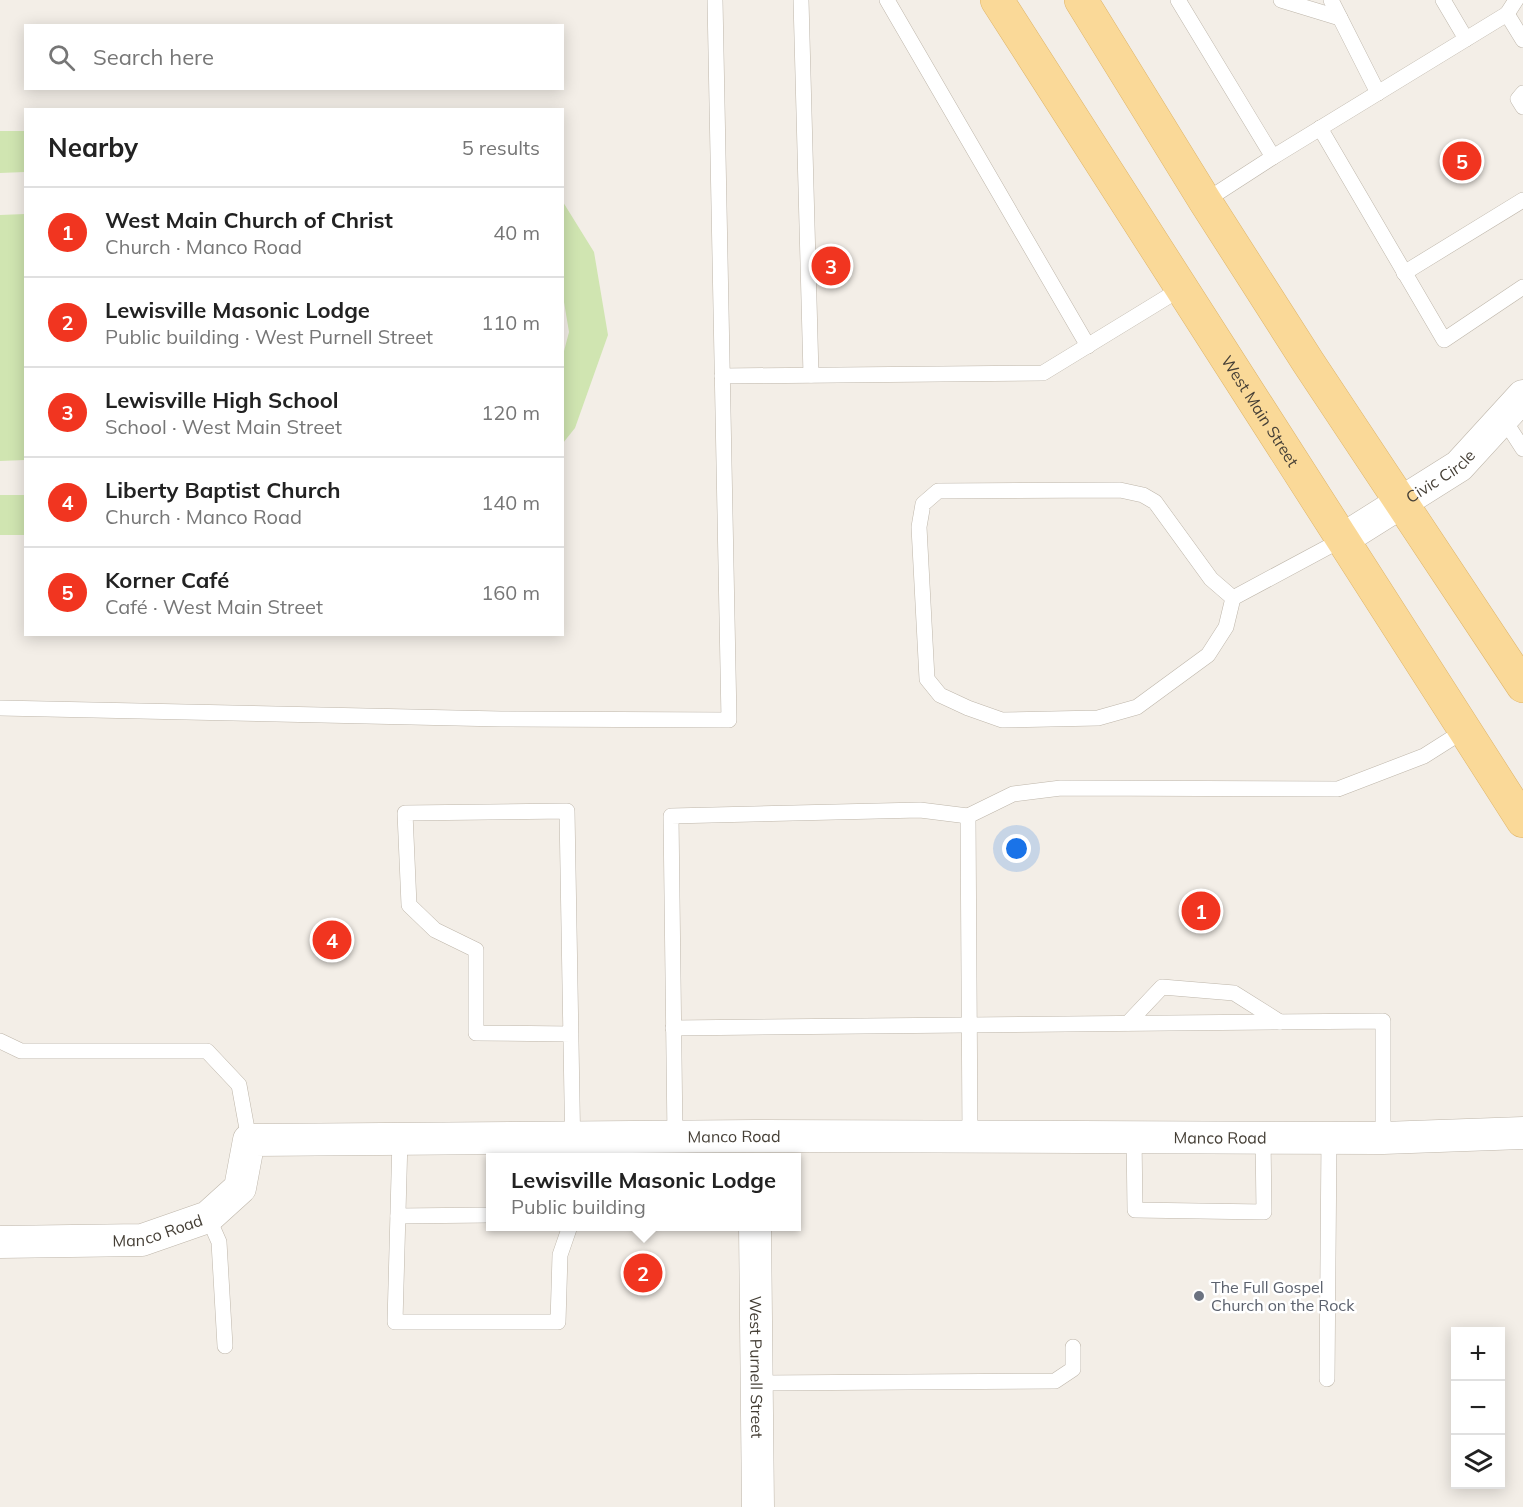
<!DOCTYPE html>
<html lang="en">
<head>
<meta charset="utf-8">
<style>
  :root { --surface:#fff; --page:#f6f6f6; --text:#222; --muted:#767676; --line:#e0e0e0; --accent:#f13520 }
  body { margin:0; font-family:Mulish,sans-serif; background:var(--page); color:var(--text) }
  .controls { position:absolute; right:18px; bottom:18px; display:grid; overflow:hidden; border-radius:0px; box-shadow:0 3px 15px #0003 }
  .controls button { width:54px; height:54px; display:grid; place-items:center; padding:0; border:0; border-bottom:2px solid var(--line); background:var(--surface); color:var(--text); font:30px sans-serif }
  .you { position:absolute; left:1017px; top:849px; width:21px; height:21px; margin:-15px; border:4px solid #fff; border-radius:50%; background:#1a73e8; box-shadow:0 0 0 9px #1a73e833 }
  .badge { display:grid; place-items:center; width:39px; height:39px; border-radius:50%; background:var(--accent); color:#fff; font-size:20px; font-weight:700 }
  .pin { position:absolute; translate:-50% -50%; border:3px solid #fff; box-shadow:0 2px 6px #0006 }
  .popup { position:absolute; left:486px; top:1153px; width:315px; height:78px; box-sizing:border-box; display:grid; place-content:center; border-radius:0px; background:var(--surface); filter:drop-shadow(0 2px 4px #0005); font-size:20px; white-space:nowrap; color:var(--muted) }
  .popup b { font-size:22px; color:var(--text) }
  .popup::after { content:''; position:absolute; left:50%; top:100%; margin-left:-12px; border:12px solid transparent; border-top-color:var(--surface) }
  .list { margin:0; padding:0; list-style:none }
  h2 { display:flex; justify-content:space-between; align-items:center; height:78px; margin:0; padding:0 24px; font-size:26px }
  h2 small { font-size:20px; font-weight:400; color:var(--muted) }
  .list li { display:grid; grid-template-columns:39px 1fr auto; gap:18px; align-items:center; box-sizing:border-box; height:90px; padding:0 24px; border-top:2px solid var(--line) }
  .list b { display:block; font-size:22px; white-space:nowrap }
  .list p { margin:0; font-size:20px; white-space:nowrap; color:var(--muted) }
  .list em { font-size:20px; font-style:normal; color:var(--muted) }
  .icon { flex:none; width:33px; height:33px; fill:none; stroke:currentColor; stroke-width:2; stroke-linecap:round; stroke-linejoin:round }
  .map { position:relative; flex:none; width:1523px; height:1507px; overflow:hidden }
  .search { position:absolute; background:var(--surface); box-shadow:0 3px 15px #0003; left:24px; top:24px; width:540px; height:66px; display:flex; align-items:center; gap:15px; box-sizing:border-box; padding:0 21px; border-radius:0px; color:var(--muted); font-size:22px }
  .panel { position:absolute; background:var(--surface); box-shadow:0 3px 15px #0003; left:24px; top:108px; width:540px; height:528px; border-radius:0px }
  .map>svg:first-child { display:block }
</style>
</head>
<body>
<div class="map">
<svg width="1523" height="1507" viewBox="0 0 1523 1507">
  <rect width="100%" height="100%" fill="#f3eee7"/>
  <g fill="#d0e5b1">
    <polygon points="0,131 25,131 25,172 0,173"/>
    <polygon points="563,202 594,252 608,335 575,428 563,443 563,355 569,332 563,296"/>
    <polygon points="25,214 25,460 0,461 0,215"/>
    <rect x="0" y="495" width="25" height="40"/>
  </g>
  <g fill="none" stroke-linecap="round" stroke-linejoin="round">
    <defs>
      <g id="lane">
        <polyline points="801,0 811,375"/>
        <polyline points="887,0 1088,346"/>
        <polyline points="1178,0 1273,157 1507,14 1523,40"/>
        <polyline points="1281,0 1340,18"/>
        <polyline points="1331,0 1378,93"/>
        <polyline points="1443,0 1466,39"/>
        <polyline points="1507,14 1516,0"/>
        <polyline points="1523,93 1518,99 1523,107"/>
        <polyline points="1320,128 1444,340 1523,287"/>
        <polyline points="1205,201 1273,157"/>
        <polyline points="1404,273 1523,200"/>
        <polyline points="722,376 1043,373 1182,288"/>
        <polyline points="1503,418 1523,449"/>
        <polygon points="1120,490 1143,495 1155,502 1211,579 1233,598 1226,627 1208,655 1137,707 1098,718 1002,720 968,708 940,695 927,679 919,527 923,504 938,491"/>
        <polyline points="1233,598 1343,539"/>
        <polyline points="0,708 501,719 729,720 715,0"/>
        <polyline points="1128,1023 1162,987 1234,993 1280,1022"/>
        <polyline points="673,1028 1383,1021 1383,1138"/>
        <polyline points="571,1034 476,1033 476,950 435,930 409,905 405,813 567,811 573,1158"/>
        <polyline points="0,1041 21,1051 207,1051 239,1085 249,1140"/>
        <polyline points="1134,1136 1135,1210 1264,1212 1263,1137"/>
        <polyline points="675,1137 671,816 920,810 968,816"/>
        <polyline points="970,1137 968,816 1013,794 1061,788 1338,789 1424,756 1465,730"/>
        <polyline points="400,1139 395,1322 558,1322 560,1255 570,1226"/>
        <polyline points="398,1216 490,1215"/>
        <polyline points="208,1217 219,1242 225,1346"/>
        <polyline points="1327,1379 1329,1138"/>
        <polyline points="758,1383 1055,1381 1073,1369 1073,1347"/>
      </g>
      <g id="street">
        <path id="s1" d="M1343 539 1459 466 1523 396"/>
        <path id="s2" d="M755 1226 758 1507"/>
        <path id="s3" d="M0 1242 142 1240 208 1217 240 1188 249 1140 755 1136 1383 1138 1523 1133"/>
      </g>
      <g id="primary">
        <path id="s4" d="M997 0 1523 821"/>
        <polyline points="1081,0 1205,201 1308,362 1523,686"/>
      </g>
    </defs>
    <use href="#lane" stroke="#beb6aa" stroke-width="16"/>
    <use href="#street" stroke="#beb6aa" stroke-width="33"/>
    <use href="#primary" stroke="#dfb569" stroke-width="34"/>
    <use href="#lane" stroke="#fff" stroke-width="15"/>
    <use href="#street" stroke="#fff" stroke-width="32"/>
    <use href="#primary" stroke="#fad998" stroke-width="33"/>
  </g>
  <circle fill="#6b7280" stroke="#fff" stroke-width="2" cx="1199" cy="1296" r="6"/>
  <g text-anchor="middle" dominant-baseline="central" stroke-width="5" stroke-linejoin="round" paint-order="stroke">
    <g font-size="16" fill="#453f36" stroke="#fff">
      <text stroke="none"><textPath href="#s4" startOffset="488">West Main Street</textPath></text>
      <text stroke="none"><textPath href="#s1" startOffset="116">Civic Circle</textPath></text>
      <text stroke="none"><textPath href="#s3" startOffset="789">Manco Road</textPath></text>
      <text stroke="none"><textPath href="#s3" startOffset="1275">Manco Road</textPath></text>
      <text stroke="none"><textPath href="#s3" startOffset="159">Manco Road</textPath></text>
      <text stroke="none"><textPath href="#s2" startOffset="141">West Purnell Street</textPath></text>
    </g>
    <g font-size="16" fill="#5b616d" stroke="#fff" text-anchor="start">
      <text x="1211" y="1287">The Full Gospel<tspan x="1211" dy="18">Church on the Rock</tspan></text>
    </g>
  </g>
</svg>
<div class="controls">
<button>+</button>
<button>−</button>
<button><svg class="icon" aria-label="layers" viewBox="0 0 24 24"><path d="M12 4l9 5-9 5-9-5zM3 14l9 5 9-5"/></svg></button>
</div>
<div class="you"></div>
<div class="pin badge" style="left:1201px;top:911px">1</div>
<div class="pin badge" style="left:643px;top:1273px">2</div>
<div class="popup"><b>Lewisville Masonic Lodge</b>Public building</div>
<div class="pin badge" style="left:831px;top:266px">3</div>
<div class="pin badge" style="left:332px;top:940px">4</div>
<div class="pin badge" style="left:1462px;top:161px">5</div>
<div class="search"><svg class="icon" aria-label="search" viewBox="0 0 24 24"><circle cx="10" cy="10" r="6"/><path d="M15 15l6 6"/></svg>Search here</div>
<section class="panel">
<h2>Nearby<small>5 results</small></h2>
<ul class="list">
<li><span class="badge">1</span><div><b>West Main Church of Christ</b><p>Church · Manco Road</p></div><em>40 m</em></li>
<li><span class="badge">2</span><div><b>Lewisville Masonic Lodge</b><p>Public building · West Purnell Street</p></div><em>110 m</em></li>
<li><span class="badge">3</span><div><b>Lewisville High School</b><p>School · West Main Street</p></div><em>120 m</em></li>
<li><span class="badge">4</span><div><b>Liberty Baptist Church</b><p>Church · Manco Road</p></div><em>140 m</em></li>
<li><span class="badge">5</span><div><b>Korner Café</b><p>Café · West Main Street</p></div><em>160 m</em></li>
</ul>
</section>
</div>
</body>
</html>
